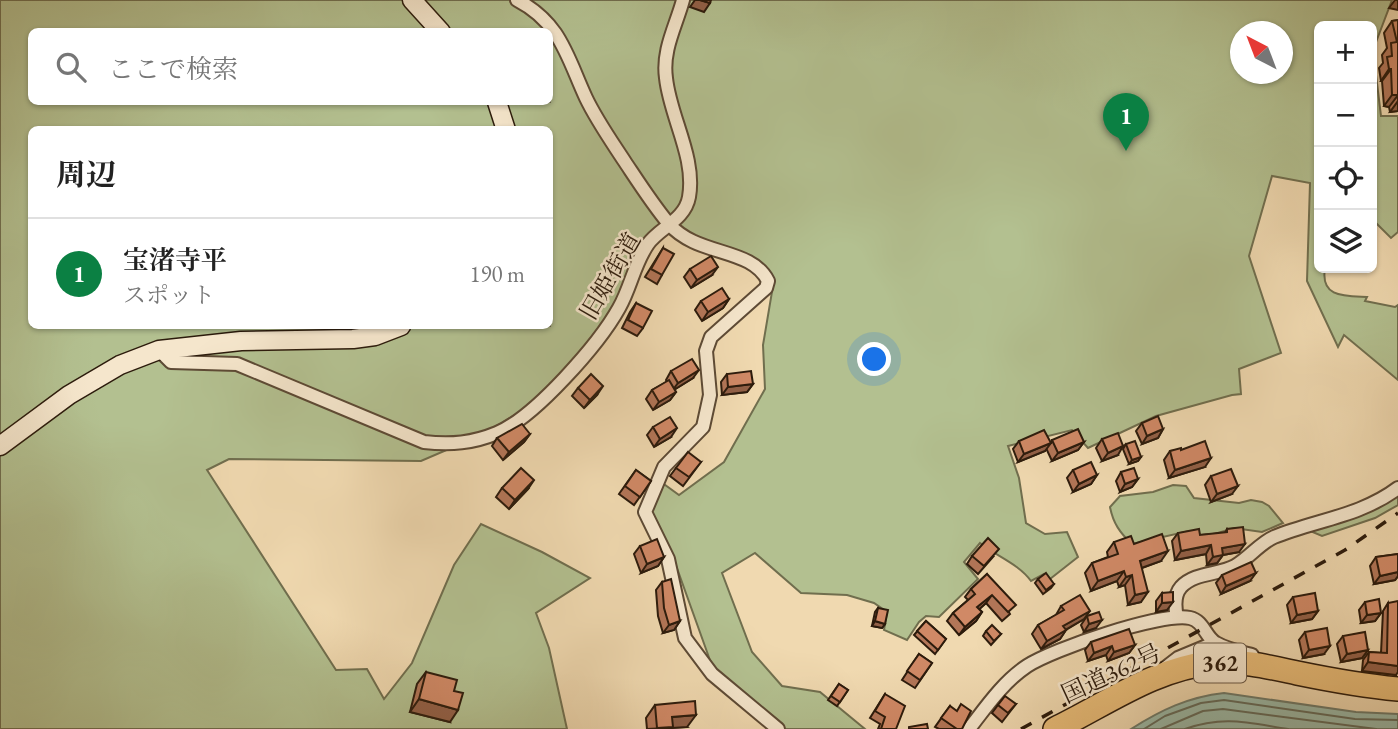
<!DOCTYPE html>
<html lang="ja">
<head>
<meta charset="utf-8">
<style>
  :root { --surface:#fff; --page:#f6f6f6; --text:#222; --muted:#767676; --line:#e0e0e0; --accent:#0b8043 }
  body { margin:0; font-family:"EB Garamond","Noto Serif JP",serif; background:var(--page); color:var(--text) }
  .controls { position:absolute; right:21px; top:21px; display:grid; overflow:hidden; border-radius:10px; box-shadow:0 2px 5px #0004 }
  .controls button { width:63px; height:63px; display:grid; place-items:center; padding:0; border:0; border-bottom:2px solid var(--line); background:var(--surface); color:var(--text); font:35px sans-serif }
  .compass { position:absolute; left:1230px; top:21px; width:63px; height:63px; border-radius:50%; background:var(--surface); box-shadow:0 2px 5px #0004; rotate:318deg }
  .you { position:absolute; left:875px; top:360px; width:24px; height:24px; margin:-18px; border:5px solid #fff; border-radius:50%; background:#1a73e8; box-shadow:0 0 0 10px #1a73e833 }
  .badge { display:grid; place-items:center; width:46px; height:46px; border-radius:50%; background:var(--accent); color:#fff; font-size:23px; font-weight:700 }
  .pin { position:absolute; translate:-50% -58px; filter:drop-shadow(0 2px 4px #0008) }
  .pin::after { content:''; position:absolute; top:37px; width:24px; height:21px; background:inherit; clip-path:polygon(0 0,100% 0,50% 100%) }
  .list { margin:0; padding:0; list-style:none }
  h2 { display:flex; justify-content:space-between; align-items:center; height:91px; margin:0; padding:0 28px; font-size:30px }
  h2 small { font-size:23px; font-weight:400; color:var(--muted) }
  .list li { display:grid; grid-template-columns:46px 1fr auto; gap:21px; align-items:center; box-sizing:border-box; height:112px; padding:0 28px; border-top:2px solid var(--line) }
  .list b { display:block; font-size:26px; white-space:nowrap }
  .list p { margin:0; font-size:23px; white-space:nowrap; color:var(--muted) }
  .list em { font-size:23px; font-style:normal; color:var(--muted) }
  .icon { flex:none; width:38px; height:38px; fill:none; stroke:currentColor; stroke-width:2; stroke-linecap:round; stroke-linejoin:round }
  .map { position:relative; flex:none; width:1398px; height:729px; overflow:hidden }
  .search { position:absolute; background:var(--surface); box-shadow:0 2px 5px #0004; left:28px; top:28px; width:525px; height:77px; display:flex; align-items:center; gap:18px; box-sizing:border-box; padding:0 24px; border-radius:10px; color:var(--muted); font-size:26px }
  .panel { position:absolute; background:var(--surface); box-shadow:0 2px 5px #0004; left:28px; top:126px; width:525px; height:203px; border-radius:10px }
  .map>svg:first-child { display:block }
</style>
</head>
<body>
<div class="map">
<svg width="1398" height="729" viewBox="0 0 1398 729">
  <rect width="100%" height="100%" fill="#f0d9b0"/>
  <filter id="stains"><feTurbulence type="fractalNoise" baseFrequency=".00286" numOctaves="4"/><feColorMatrix values="0 0 0 0 .2 0 0 0 0 .09 0 0 0 0 .02 0 0 0 .5 -.17"/></filter>
  <radialGradient id="worn" r=".72"><stop offset=".6" stop-color="#630" stop-opacity="0"/><stop offset="1" stop-color="#630" stop-opacity=".3"/></radialGradient>
  <g fill="#b3c090" stroke="#706e4e" stroke-width="2" fill-rule="evenodd">
    <path d="M0 0H1392L1373 50 1381 116H1398V232L1391 238 1372 219V26H1319V268H1325C1320 298 1345 296 1367 297L1365 301 1395 307 1398 305V380L1344 335 1338 347 1307 281 1310 183 1272 176 1249 256 1281 353 1239 369 1241 394 1232 395 1156 416 1088 448 1072 430 1008 446 1019 478 1026 523 1045 534 1067 532 1078 557 1050 579 1044 574 1031 581C1019 564 996 556 980 543L964 562 978 579 939 617 926 616 919 622 907 640 884 630 887 612 874 603 847 595 801 593 755 553 722 573 752 652 782 686 820 692 865 729H780L716 677 674 560 645 512 661 482 679 495 724 462 765 389 763 345 774 280 754 264 671 226 656 236 587 352 525 409 479 436 421 461 229 459 207 470 336 670 367 669 384 699 412 663 454 565 481 524 542 552 590 578 536 613 549 648 567 729H0ZM32 32H550V102H32ZM1240 32H1282V74H1240ZM32 130H550V326H32Z"/>
    <path d="M1173 485 1186 486 1194 498 1239 503 1251 500 1262 502 1269 506 1283 523 1262 532 1234 528 1205 537 1189 531 1132 544C1120 533 1113 523 1110 507L1120 496 1153 492Z"/>
    <polygon points="1398,490 1398,505 1375,518 1322,536 1303,528"/>
  </g>
  <path fill="#9abaa9" stroke="#6e7a6a" stroke-width="2" d="M1224 693 1356 712 1398 714V729H1131C1161 710 1188 697 1224 693Z"/>
  <g fill="none" stroke-linecap="round" stroke-linejoin="round">
    <g stroke="#636a5a" stroke-width="2">
      <polyline points="1144,729 1165,716 1201,703 1224,700 1355,719 1398,720"/>
      <polyline points="1161,729 1203,711 1223,709 1376,729"/>
      <path d="M1185 729C1224 715 1249 723 1288 729"/>
    </g>
    <defs>
      <g id="street">
        <path d="M517 0C561 23 567 57 586 98 597 121 612 142 625 162 639 183 653 205 669 224 698 257 751 247 768 281L766 288 711 337 706 351 710 395 703 427 664 467 645 512 668 559 685 638 712 674 778 729"/>
        <path d="M159 350 171 362 237 364 424 442C451 445 473 443 497 433 535 417 599 344 619 308 631 287 634 264 648 244 659 228 685 220 689 197 696 157 670 117 666 78 662 50 676 26 683 0"/>
        <path d="M1177 617C1175 608 1174 595 1181 587 1195 572 1219 575 1235 566 1249 558 1260 543 1274 537 1316 520 1361 516 1398 488"/>
        <polyline points="1165,668 1178,658 1214,643"/>
        <path d="M969 729C986 707 1003 682 1027 666 1053 649 1161 612 1190 618 1204 621 1205 637 1216 643 1226 649 1240 652 1252 655"/>
      </g>
      <g id="secondary">
        <polyline points="412,0 441,32"/>
        <polyline points="497,102 506,130"/>
        <polyline points="0,446 69,395 120,365 159,350 241,341 353,339 375,336 401,326"/>
      </g>
      <path id="highway" d="M1055 729C1105 705 1155 668 1212 663 1242 660 1269 667 1297 673 1331 680 1364 686 1398 689"/>
    </defs>
    <use href="#street" stroke="#5d4a35" stroke-width="16"/>
    <use href="#secondary" stroke="#2c1b0c" stroke-width="21"/>
    <use href="#highway" stroke="#2c1b0c" stroke-width="26"/>
    <use href="#street" stroke="#f5e6cc" stroke-width="12"/>
    <use href="#secondary" stroke="#f5e6cc" stroke-width="18"/>
    <use href="#highway" stroke="#e8bc78" stroke-width="23"/>
    <polyline stroke="#2c1b0c" stroke-width="3.5" stroke-dasharray="12 12" stroke-linecap="butt" points="1021,729 1345,550 1398,513"/>
  </g>
  <g fill="#b37658" stroke="#2c1b0c" stroke-width="2">
    <polygon points="1398,20 1398,111 1390,112 1389,107 1384,106 1382,81 1381,81 1379,68 1383,63 1382,55 1387,48 1384,33 1392,21"/>
    <polygon points="663,248 662,275 657,284 645,277"/>
    <polygon points="690,269 712,275 691,288 684,277"/>
    <polygon points="729,299 723,308 702,321 695,310 701,301"/>
    <polygon points="636,303 643,328 637,336 622,328 630,312"/>
    <polygon points="671,371 693,378 674,390 676,392 670,400 653,410 646,399 652,390 667,382 666,380"/>
    <polygon points="727,374 753,384 747,392 722,395 721,382"/>
    <polygon points="578,388 597,395 584,408 572,396"/>
    <polygon points="1142,423 1163,429 1158,438 1142,444 1136,431"/>
    <polygon points="653,427 671,437 654,447 647,435"/>
    <polygon points="530,434 524,442 503,460 492,446 497,438"/>
    <polygon points="1102,439 1118,455 1102,461 1096,448"/>
    <polygon points="1052,440 1084,442 1078,450 1052,461 1046,448 1045,451 1018,462 1013,449 1019,441 1051,443"/>
    <polygon points="1126,444 1141,457 1138,461 1129,464 1123,449"/>
    <polygon points="1181,450 1205,467 1169,478 1164,460 1170,451"/>
    <polygon points="701,462 683,486 670,476 676,468"/>
    <polygon points="636,470 651,481 634,505 619,494"/>
    <polygon points="1073,470 1097,475 1091,484 1073,492 1067,478"/>
    <polygon points="1121,472 1138,479 1132,487 1120,492 1116,481"/>
    <polygon points="1211,476 1232,494 1211,502 1205,485"/>
    <polygon points="502,488 528,489 509,509 496,497"/>
    <polygon points="1227,529 1239,552 1223,555 1217,563 1207,565 1206,554 1175,560 1172,541 1178,533 1200,535 1225,533"/>
    <polygon points="1114,542 1134,544 1161,561 1142,568 1141,602 1128,605 1125,585 1119,587 1117,581 1091,591 1085,573 1092,563 1108,557 1107,552"/>
    <polygon points="640,546 664,557 658,566 641,573 634,554"/>
    <polygon points="1398,554 1398,576 1395,580 1374,584 1370,566 1376,557"/>
    <polygon points="972,556 993,557 978,574 967,564"/>
    <polygon points="987,574 1010,614 1002,621 986,603 979,609 982,612 976,621 959,635 947,621 953,613 968,600 965,597 971,589"/>
    <polygon points="1222,575 1250,581 1221,594 1216,583"/>
    <polygon points="1038,579 1054,584 1051,588 1043,594 1035,583"/>
    <polygon points="662,582 680,621 674,630 663,633 658,616 656,590"/>
    <polygon points="1162,593 1167,610 1156,612 1156,601"/>
    <polygon points="1293,597 1318,611 1312,619 1291,623 1287,605"/>
    <polygon points="1365,602 1381,613 1375,621 1361,623 1359,610"/>
    <polygon points="1388,603 1396,675 1362,671 1363,660 1369,652 1381,653 1383,611"/>
    <polygon points="1061,606 1084,619 1066,630 1060,639 1041,649 1032,634 1038,625 1056,615"/>
    <polygon points="878,608 885,624 882,628 872,626 875,612"/>
    <polygon points="1087,616 1096,628 1084,632 1081,625"/>
    <polygon points="926,621 946,639 935,654 914,635"/>
    <polygon points="986,631 1001,634 991,645 983,636"/>
    <polygon points="1305,632 1324,654 1303,658 1299,640"/>
    <polygon points="1343,636 1368,650 1362,658 1341,662 1337,644"/>
    <polygon points="1091,642 1135,645 1129,653 1108,661 1106,655 1088,661 1085,650"/>
    <polygon points="919,654 932,663 915,688 902,680"/>
    <polygon points="426,672 450,722 410,712 417,684"/>
    <polygon points="839,684 848,690 837,706 828,700"/>
    <polygon points="885,694 896,729 878,729 880,724 870,718"/>
    <polygon points="1016,704 1002,722 992,713 998,705"/>
    <polygon points="655,705 687,727 647,729 646,718"/>
    <polygon points="950,706 962,729 939,729 935,727"/>
  </g>
  <g fill="#926047" stroke="#2c1b0c" stroke-width="2">
    <polygon points="695,0 700,0 710,3 704,12 690,7"/>
    <polygon points="1395,0 1398,0 1398,10 1389,8"/>
    <polygon points="1389,69 1391,69 1382,81 1381,81"/>
    <polygon points="1392,95 1398,95 1389,107 1384,106"/>
    <polygon points="1398,101 1398,111 1390,112"/>
    <polygon points="718,267 712,275 691,288 697,280"/>
    <polygon points="729,299 723,308 702,321 708,312"/>
    <polygon points="699,370 693,378 672,391 678,383"/>
    <polygon points="753,384 747,392 722,395 728,387"/>
    <polygon points="603,386 597,395 584,408 590,400"/>
    <polygon points="676,392 670,400 653,410 659,402"/>
    <polygon points="677,428 671,437 654,447 660,439"/>
    <polygon points="1163,429 1158,438 1142,444 1147,436"/>
    <polygon points="530,434 524,442 503,460 509,452"/>
    <polygon points="1084,442 1078,450 1052,461 1058,453"/>
    <polygon points="1051,443 1045,451 1018,462 1024,454"/>
    <polygon points="1123,446 1118,455 1102,461 1108,453"/>
    <polygon points="1141,457 1138,461 1129,464 1132,460"/>
    <polygon points="1211,458 1205,467 1169,478 1175,470"/>
    <polygon points="1097,475 1091,484 1073,492 1079,484"/>
    <polygon points="1138,479 1132,487 1120,492 1125,484"/>
    <polygon points="534,480 528,489 509,509 515,500"/>
    <polygon points="1238,486 1232,494 1211,502 1217,494"/>
    <polygon points="1245,544 1239,552 1223,555 1217,563 1207,565 1213,557 1222,548"/>
    <polygon points="1211,545 1206,554 1175,560 1181,551"/>
    <polygon points="1168,551 1161,561 1133,571 1140,561"/>
    <polygon points="664,557 658,566 641,573 647,564"/>
    <polygon points="1124,571 1117,581 1091,591 1098,581"/>
    <polygon points="1398,572 1398,576 1395,580 1374,584 1380,576"/>
    <polygon points="1256,573 1250,581 1221,594 1226,586"/>
    <polygon points="1132,575 1125,585 1119,587 1126,577"/>
    <polygon points="1148,592 1141,602 1128,605 1135,595"/>
    <polygon points="992,595 986,603 972,616 977,607"/>
    <polygon points="1173,602 1167,610 1156,612 1162,603"/>
    <polygon points="1090,611 1084,619 1058,634 1063,626"/>
    <polygon points="1318,611 1312,619 1291,623 1297,615"/>
    <polygon points="982,612 976,621 959,635 965,627"/>
    <polygon points="1381,613 1375,621 1361,623 1367,615"/>
    <polygon points="1102,620 1096,628 1084,632 1089,624"/>
    <polygon points="680,621 674,630 663,633 669,625"/>
    <polygon points="875,621 885,624 882,628 872,626"/>
    <polygon points="1066,630 1060,639 1041,649 1047,641"/>
    <polygon points="1135,645 1129,653 1108,661 1114,652"/>
    <polygon points="1112,646 1106,655 1088,661 1094,653"/>
    <polygon points="1330,646 1324,654 1303,658 1309,650"/>
    <polygon points="1368,650 1362,658 1341,662 1347,654"/>
    <polygon points="1368,662 1398,666 1398,672 1396,675 1362,671"/>
    <polygon points="419,699 458,710 450,722 410,712"/>
    <polygon points="696,715 687,727 656,729 672,717"/>
  </g>
  <g fill="#d08966" stroke="#2c1b0c" stroke-width="2">
    <polygon points="700,0 711,0 710,3"/>
    <polygon points="1398,20 1398,97 1398,95 1392,95 1391,69 1389,69 1387,57 1392,56 1391,43 1397,42 1392,21"/>
    <polygon points="663,248 674,254 662,275 651,269"/>
    <polygon points="711,256 718,267 697,280 690,269"/>
    <polygon points="722,288 729,299 708,312 701,301"/>
    <polygon points="636,303 652,311 643,328 628,320"/>
    <polygon points="692,359 699,370 678,383 671,371"/>
    <polygon points="751,371 753,384 728,387 727,374"/>
    <polygon points="591,374 603,386 590,400 578,388"/>
    <polygon points="669,380 676,392 659,402 652,390"/>
    <polygon points="1158,416 1163,429 1147,436 1142,423"/>
    <polygon points="670,417 677,428 660,439 653,427"/>
    <polygon points="522,424 530,434 509,452 497,438"/>
    <polygon points="1078,429 1084,442 1058,453 1052,440"/>
    <polygon points="1044,430 1051,443 1024,454 1019,441"/>
    <polygon points="1118,433 1123,446 1108,453 1102,439"/>
    <polygon points="1135,441 1141,457 1132,460 1126,444"/>
    <polygon points="1205,441 1211,458 1175,470 1170,451 1181,448 1181,450"/>
    <polygon points="688,452 701,462 689,477 676,468"/>
    <polygon points="1091,462 1097,475 1079,484 1073,470"/>
    <polygon points="521,468 534,480 515,500 502,488"/>
    <polygon points="1134,468 1138,479 1125,484 1121,472"/>
    <polygon points="1231,469 1238,486 1217,494 1211,476"/>
    <polygon points="636,470 651,481 640,497 625,486"/>
    <polygon points="1243,527 1245,544 1222,548 1223,555 1213,557 1211,545 1181,551 1178,533 1199,529 1200,535 1227,532 1227,529"/>
    <polygon points="1162,534 1168,551 1140,561 1148,592 1135,595 1132,575 1126,577 1124,571 1098,581 1092,563 1118,554 1114,542 1131,536 1134,544"/>
    <polygon points="988,538 999,549 984,566 972,556"/>
    <polygon points="657,539 664,557 647,564 640,546"/>
    <polygon points="1398,554 1398,572 1380,576 1376,557"/>
    <polygon points="1251,562 1256,573 1226,586 1222,575"/>
    <polygon points="1046,573 1054,584 1046,590 1038,579"/>
    <polygon points="987,574 1016,605 1008,612 992,595 977,607 982,612 965,627 953,613 975,594 971,589"/>
    <polygon points="671,579 680,621 669,625 664,608 662,582"/>
    <polygon points="1173,592 1173,602 1162,603 1162,593"/>
    <polygon points="1315,593 1318,611 1297,615 1293,597"/>
    <polygon points="1080,595 1090,611 1063,626 1066,630 1047,641 1038,625 1064,610 1061,606"/>
    <polygon points="1379,599 1381,613 1367,615 1365,602"/>
    <polygon points="1398,601 1398,666 1368,662 1369,652 1387,653 1388,603"/>
    <polygon points="878,608 888,610 885,624 875,621"/>
    <polygon points="1099,612 1102,620 1089,624 1087,616"/>
    <polygon points="926,621 946,639 938,650 917,631"/>
    <polygon points="992,625 1001,634 994,641 986,631"/>
    <polygon points="1327,628 1330,646 1309,650 1305,632"/>
    <polygon points="1129,629 1135,645 1114,652 1112,646 1094,653 1091,642"/>
    <polygon points="1365,632 1368,650 1347,654 1343,636"/>
    <polygon points="919,654 932,663 920,680 907,671"/>
    <polygon points="426,672 457,680 454,691 463,693 458,710 419,699"/>
    <polygon points="839,684 848,690 840,702 831,696"/>
    <polygon points="885,694 905,706 896,729 881,729 885,717 875,711"/>
    <polygon points="1005,696 1016,704 1008,713 998,705"/>
    <polygon points="695,701 696,715 672,717 673,727 657,728 655,705"/>
    <polygon points="961,704 971,711 962,729 957,729 941,718 950,706 957,711"/>
    <polygon points="927,724 928,729 909,729 909,727"/>
  </g>
  <g text-anchor="middle" dominant-baseline="central" stroke-width="5" stroke-linejoin="round" paint-order="stroke">
    <rect fill="#f5e6cc" stroke="#685846" stroke-width="2" x="1194" y="643.5" width="52" height="39" rx="5"/>
    <g font-size="23" font-weight="bold" fill="#2c1b0c">
      <text x="1220" y="663">362</text>
    </g>
    <g font-size="24" fill="#2c1b0c" stroke="#f5e6cc">
      <text transform="translate(610 276) rotate(-60)">旧姫街道</text>
      <text transform="translate(1111 673) rotate(-25)">国道362号</text>
    </g>
  </g>
  <rect width="100%" height="100%" filter="url(#stains)"/>
  <rect width="100%" height="100%" fill="url(#worn)"/>
</svg>
<div class="controls">
<button>+</button>
<button>−</button>
<button><svg class="icon" aria-label="locate" viewBox="0 0 24 24"><circle cx="12" cy="12" r="6"/><path d="M12 2v4M12 18v4M2 12h4M18 12h4"/></svg></button>
<button><svg class="icon" aria-label="layers" viewBox="0 0 24 24"><path d="M12 4l9 5-9 5-9-5zM3 14l9 5 9-5"/></svg></button>
</div>
<svg class="compass" viewBox="-18 -18 36 36"><path d="M0-13l5 13h-10z" fill="#e53935"/><path d="M0 13l5-13h-10z" fill="#767676"/></svg>
<div class="you"></div>
<div class="pin badge" style="left:1126px;top:151px">1</div>
<div class="search"><svg class="icon" aria-label="search" viewBox="0 0 24 24"><circle cx="10" cy="10" r="6"/><path d="M15 15l6 6"/></svg>ここで検索</div>
<section class="panel">
<h2>周辺<small></small></h2>
<ul class="list">
<li><span class="badge">1</span><div><b>宝渚寺平</b><p>スポット</p></div><em>190 m</em></li>
</ul>
</section>
</div>
</body>
</html>
